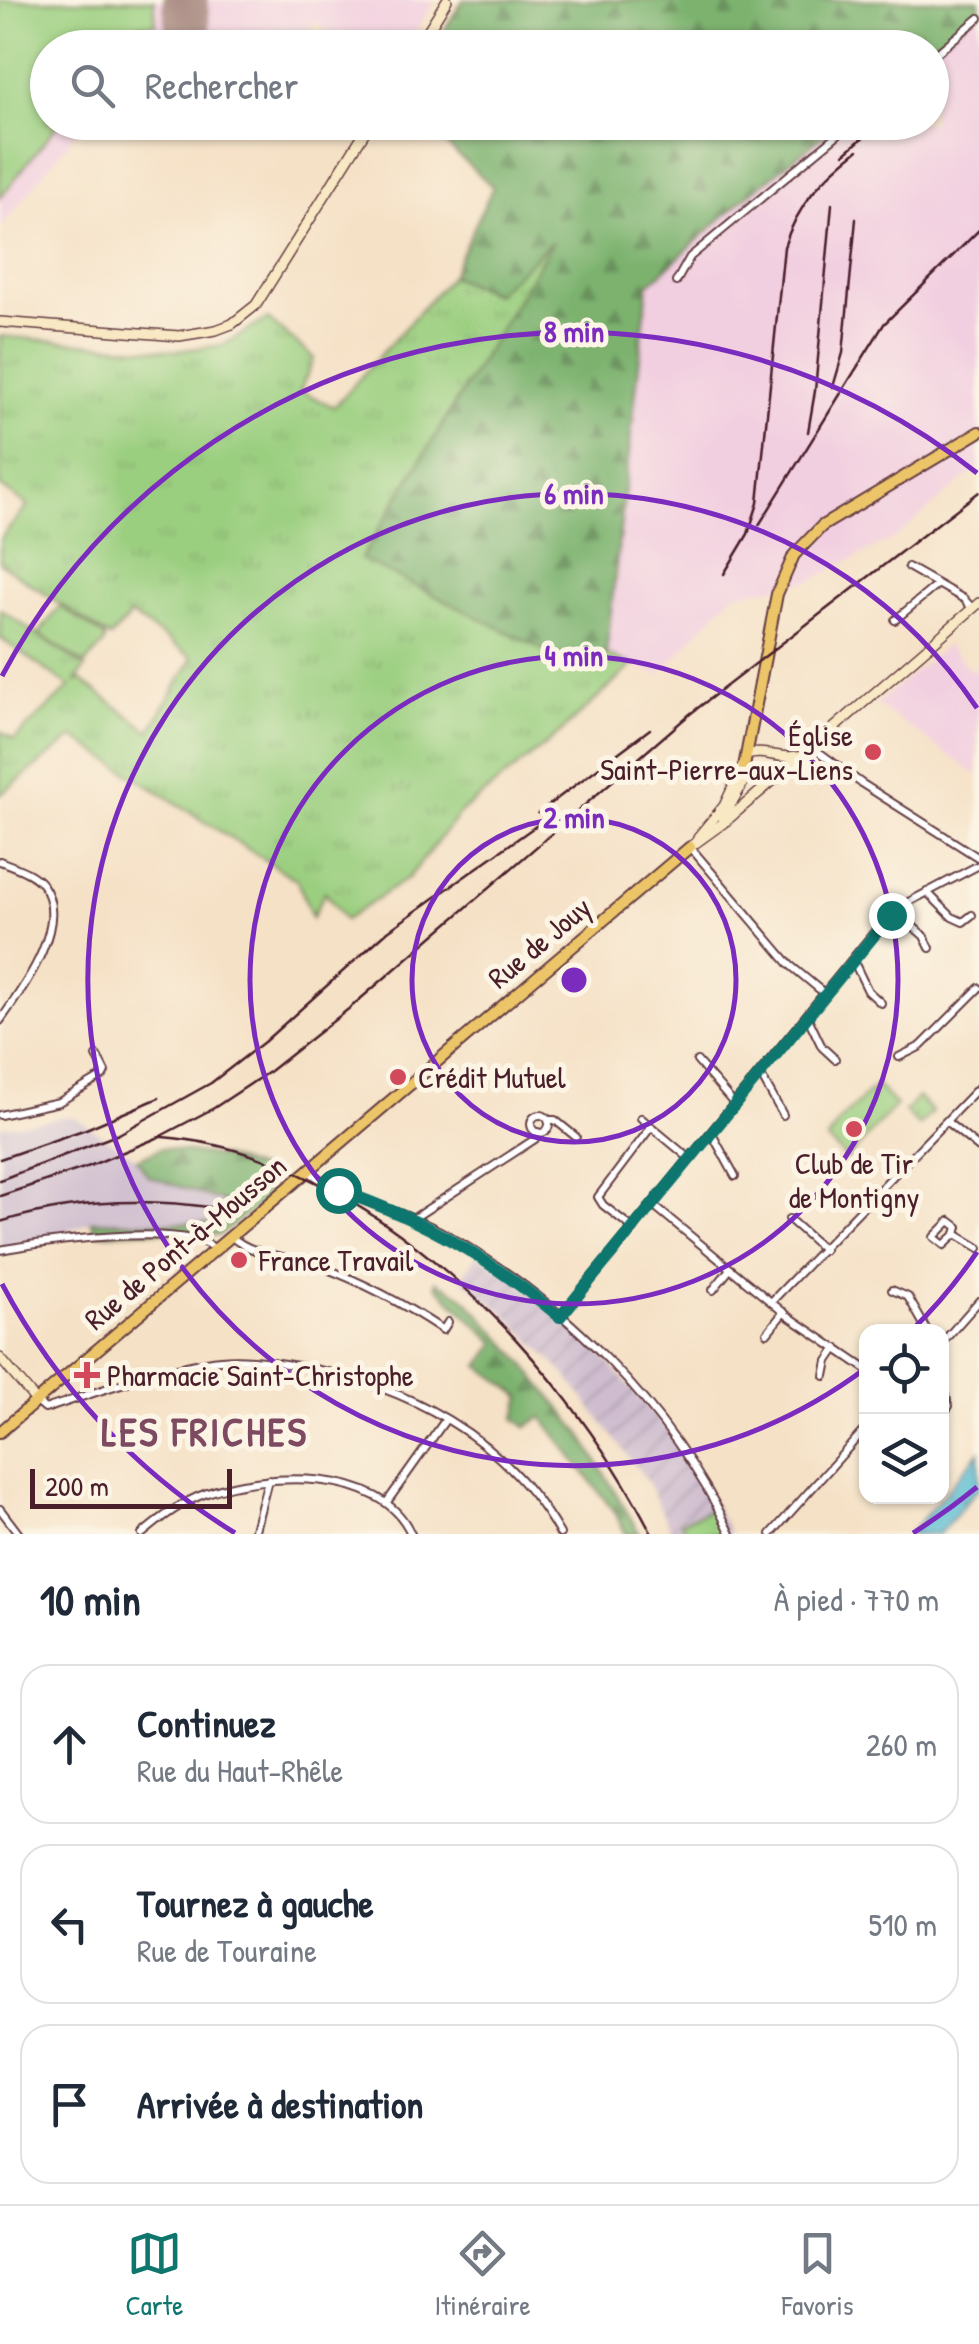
<!DOCTYPE html>
<html lang="fr">
<head>
<meta charset="utf-8">
<style>
  :root { --surface:#fff; --page:#f2f2f3; --text:#1f2937; --muted:#747a83; --line:#e0e1e3; --accent:#0f766e }
  body { margin:0; font-family:"Patrick Hand",sans-serif; background:var(--page); color:var(--text) }
  .controls { position:absolute; right:30px; bottom:30px; display:grid; overflow:hidden; border-radius:20px; box-shadow:0 2px 8px #0004 }
  .controls button { width:90px; height:90px; display:grid; place-items:center; padding:0; border:0; border-bottom:2px solid var(--line); background:var(--surface); color:var(--text); font:50px sans-serif }
  .scale { position:absolute; left:30px; bottom:25px; width:202px; box-sizing:border-box; padding-left:10px; border:5px solid #4a1f2b; border-top:0; font-size:28px; line-height:35px; white-space:nowrap; color:#4a1f2b; -webkit-text-stroke:8px #fcf5e5; paint-order:stroke }
  .stop { position:absolute; width:30px; height:30px; margin:-22px; border:8px solid #0f766e; border-radius:50%; background:#fff }
  .stop.end { background:#0f766e; border-color:#fff; box-shadow:0 2px 10px #0008 }
  .list { margin:0; padding:0; list-style:none }
  h2 { display:flex; justify-content:space-between; align-items:center; height:130px; margin:0; padding:0 40px; font-size:42px }
  h2 small { font-size:32px; font-weight:400; color:var(--muted) }
  .list li { display:grid; grid-template-columns:65px 1fr auto; gap:30px; align-items:center; box-sizing:border-box; height:160px; margin:0 20px 20px; padding:0 20px; border:2px solid var(--line); border-radius:30px }
  .list b { display:block; font-size:38px; white-space:nowrap }
  .list p { margin:0; font-size:32px; white-space:nowrap; color:var(--muted) }
  .list em { font-size:32px; font-style:normal; color:var(--muted) }
  .icon { flex:none; width:55px; height:55px; fill:none; stroke:currentColor; stroke-width:2; stroke-linecap:round; stroke-linejoin:round }
  .map { position:relative; flex:none; width:979px; height:1534px; overflow:hidden }
  .search { position:absolute; background:var(--surface); box-shadow:0 2px 8px #0004; left:30px; right:30px; top:30px; height:110px; display:flex; align-items:center; gap:25px; box-sizing:border-box; padding:0 35px; border-radius:55px; color:var(--muted); font-size:38px }
  .sheet { height:670px; background:var(--surface) }
  nav { display:flex; justify-content:space-around; align-items:center; box-sizing:border-box; height:140px; border-top:2px solid var(--line); background:var(--surface); font-size:28px; color:var(--muted) }
  nav a { display:grid; justify-items:center; gap:5px }
  nav .on { color:var(--accent) }
  .map>svg:first-child { display:block }
</style>
</head>
<body>
<div class="map">
<svg width="979" height="1534" viewBox="0 0 979 1534">
  <defs>
    <pattern id="industrial-furrows" width="10" height="10" patternUnits="userSpaceOnUse" patternTransform="scale(2.5)"><rect width="10" height="10" fill="#cfbdcf"/><path d="M-1 1l2-2M0 10L10 0M9 11l2-2" fill="none" stroke="#b3a2b2"/></pattern>
    <pattern id="grass-tufts" width="24" height="20" patternUnits="userSpaceOnUse" patternTransform="scale(2.5)"><rect width="24" height="20" fill="#9bcf80"/><path d="M3 7l-1-3M5 7V3M7 7l1-3M15 17l-1-3M17 17v-4M19 17l1-3" fill="none" stroke="#87b16f"/></pattern>
    <pattern id="forest-firs" width="22" height="20" patternUnits="userSpaceOnUse" patternTransform="scale(2.5)"><rect width="22" height="20" fill="#7cb26e"/><path d="M5 1l3.5 6h-7zM16 11l3.5 6h-7z" fill="#68905b"/></pattern>
    <pattern id="park-dots" width="8" height="8" patternUnits="userSpaceOnUse" patternTransform="scale(2.5)"><rect width="8" height="8" fill="#9bcf80"/><path d="M2 2h.1M6 6h.1" fill="none" stroke="#87b16f" stroke-width="1.8" stroke-linecap="round"/></pattern>
    <pattern id="water-ripples" width="26" height="14" patternUnits="userSpaceOnUse" patternTransform="scale(2.5)"><rect width="26" height="14" fill="#54bbd2"/><path d="M2 4q2-2 4 0t4 0M15 11q2-2 4 0t4 0" fill="none" stroke="#4897ab"/></pattern>
  </defs>
  <rect width="100%" height="100%" fill="#fcf5e5"/>
  <filter id="ink" filterUnits="userSpaceOnUse"><feTurbulence type="fractalNoise" baseFrequency=".01" numOctaves="2"/><feDisplacementMap in="SourceGraphic" scale="20" xChannelSelector="R" yChannelSelector="G"/><feConvolveMatrix kernelMatrix="1 2 1 2 8 2 1 2 1" color-interpolation-filters="sRGB"/></filter>
  <filter id="wash" filterUnits="userSpaceOnUse"><feTurbulence type="fractalNoise" baseFrequency=".0048" numOctaves="4" result="noise"/><feDisplacementMap in="SourceGraphic" scale="40" xChannelSelector="R" yChannelSelector="G"/><feGaussianBlur stdDeviation="2.25" result="paint"/><feColorMatrix in="noise" values="0 0 0 0 0 0 0 0 0 0 0 0 0 0 0 0 0 1.4 0 .05"/><feComposite in="paint" operator="in"/></filter>
  <g filter="url(#wash)">
    <rect width="100%" height="100%" fill="#f5e1c6"/>
    <g fill="#f2cfe0">
      <polygon points="0,0 435,0 406,47 343,47 317,22 289,47 48,48 48,122 84,123 0,228"/>
      <polygon points="979,10 979,467 896,537 810,581 733,594 659,675 606,654 648,285 743,199 839,123 932,122 932,49"/>
      <polygon points="947,645 972,672 979,666 977,775 876,704"/>
    </g>
    <polygon fill="url(#industrial-furrows)" points="478,1255 513,1278 595,1347 680,1444 731,1534 673,1534 647,1481 566,1375 501,1310 461,1278"/>
    <polygon fill="#cfbdcf" points="73,1116 137,1159 148,1176 225,1202 215,1224 91,1221 54,1237 0,1247 0,1127"/>
    <polygon fill="url(#grass-tufts)" stroke="#727756" stroke-width="2.5" points="555,236 584,670 606,654 633,665 560,733 460,813 409,877 345,920 325,892 312,918 298,881 73,737 0,795 0,731 14,740 70,687 0,638 0,609 85,667 75,683 79,679 150,731 193,658 131,615 110,638 0,563 0,539 28,506 0,486 0,336 176,351 223,345 268,319 314,358 300,391 334,407 451,276 495,294"/>
    <g fill="url(#forest-firs)" stroke="#63684c" stroke-width="2.5">
      <polygon points="463,0 979,0 979,10 932,49 434,47"/>
      <polygon points="423,123 839,123 743,199 648,285 606,654 584,670 361,559 553,241 495,294 451,276 493,187"/>
      <polygon points="161,1148 223,1157 267,1172 269,1198 220,1235 152,1231 98,1234 91,1221 215,1224 225,1202 148,1176 137,1159"/>
      <polygon points="436,1281 463,1296 521,1360 581,1434 640,1534 626,1534 615,1513 542,1417 526,1427 515,1419 522,1397 479,1366 496,1343 436,1286"/>
    </g>
    <polygon fill="url(#park-dots)" stroke="#727756" stroke-width="2.5" points="918,1097 932,1112 919,1126 905,1112"/>
    <g fill="#9bcf80" stroke="#727756" stroke-width="2.5">
      <polygon points="0,0 154,0 156,24 136,26 119,47 48,48 48,122 59,123 0,198"/>
      <polygon points="60,606 105,637 104,644 85,664 39,634"/>
      <polygon points="876,1085 896,1105 847,1159 827,1140 841,1119"/>
      <polygon points="711,1509 722,1534 687,1534 681,1522"/>
    </g>
    <polygon fill="url(#water-ripples)" stroke="#4f6d7e" stroke-width="2.5" points="979,1452 979,1487 939,1534 910,1534"/>
    <g fill="none" stroke-linecap="round" stroke-linejoin="round">
      <polyline stroke="#a08078" stroke-width="45" points="185,0 188,32"/>
    </g>
  </g>
  <g filter="url(#ink)">
    <g fill="none" stroke-linecap="round" stroke-linejoin="round">
      <defs>
        <g id="street">
          <polyline points="932,57 979,18"/>
          <polyline points="676,282 690,257 853,122"/>
          <polyline points="908,567 964,599 972,608"/>
          <polyline points="895,620 937,585"/>
          <polyline points="812,747 861,783 979,858"/>
          <polyline points="691,848 790,965 825,994"/>
          <path d="M0 861C14 867 32 872 42 884 72 922 22 990 0 1021"/>
          <polyline points="927,892 952,917 963,922 972,915"/>
          <polyline points="895,911 924,936 930,948"/>
          <polyline points="853,960 868,991 881,1003"/>
          <polyline points="807,1016 822,1047 835,1059"/>
          <polyline points="899,1057 921,1046 979,988"/>
          <polyline points="697,1061 735,1105"/>
          <polyline points="760,1074 783,1115"/>
          <polyline points="0,1115 59,1102 103,1076 105,1072 97,1056"/>
          <circle cx="540" cy="1124" r="9"/>
          <polyline points="641,1118 690,1159"/>
          <polyline points="548,1120 555,1120 576,1137"/>
          <polyline points="947,1122 979,1148"/>
          <polyline points="712,1134 735,1176"/>
          <path d="M308 1171C347 1200 397 1208 440 1231 563 1299 670 1407 731 1534"/>
          <polyline points="653,1205 788,1316 866,1369"/>
          <polyline points="414,1218 535,1139 538,1132"/>
          <polyline points="789,1219 824,1250"/>
          <polyline points="634,1229 603,1205 598,1197 651,1127"/>
          <polyline points="956,1234 944,1245 934,1237 950,1221 958,1227 956,1234 979,1248"/>
          <path d="M231 1236C252 1257 292 1256 319 1266 363 1282 404 1304 443 1330L448 1322"/>
          <path d="M0 1250C39 1242 187 1222 215 1249"/>
          <polyline points="713,1290 730,1269"/>
          <polyline points="892,1290 908,1297 928,1332"/>
          <polyline points="772,1301 979,1087"/>
          <polyline points="560,1317 880,925 903,905 979,865"/>
          <polyline points="767,1333 784,1312"/>
          <polyline points="942,1343 979,1301"/>
          <polyline points="825,1376 828,1361 837,1348"/>
          <polyline points="942,1385 949,1406 942,1415"/>
          <path d="M37 1402 45 1409C97 1392 151 1372 206 1362 236 1356 269 1361 298 1366 407 1385 504 1436 560 1534"/>
          <polyline points="387,1502 446,1419"/>
          <polyline points="0,1509 19,1534"/>
          <path d="M142 1534C162 1517 182 1502 207 1493 265 1473 382 1466 411 1534"/>
          <polyline points="254,1534 268,1480"/>
          <polyline points="771,1534 866,1428"/>
        </g>
        <g id="secondary">
          <polyline points="417,48 447,0"/>
          <polyline points="0,322 179,336 216,330 232,324 256,305 371,122"/>
          <path d="M747 755C764 749 779 760 797 756"/>
          <polyline points="723,818 743,783 743,772 754,780 771,782"/>
          <polyline points="698,837 724,806 743,766"/>
          <polyline points="690,847 726,821 979,603"/>
          <polyline points="0,1358 37,1402"/>
        </g>
        <g id="primary">
          <polyline points="743,772 777,594 794,555 822,526 979,432"/>
          <polyline points="0,1432 690,847"/>
        </g>
      </defs>
      <use href="#street" stroke="#643c42" stroke-width="10"/>
      <use href="#secondary" stroke="#643c42" stroke-width="12"/>
      <use href="#primary" stroke="#643c42" stroke-width="14"/>
      <use href="#street" stroke="#fff" stroke-width="6"/>
      <use href="#secondary" stroke="#f8e8c3" stroke-width="9"/>
      <use href="#primary" stroke="#edc569" stroke-width="10"/>
      <g stroke="#4a1f2b" stroke-width="2.5">
        <polyline points="844,154 881,122"/>
        <polyline points="833,387 843,353 856,219"/>
        <polyline points="808,432 815,391 832,204"/>
        <polyline points="759,525 884,324 979,230"/>
        <path d="M724 574 748 534 758 503 784 247C798 204 822 178 858 150"/>
        <polyline points="538,813 650,729"/>
        <path d="M162 1137C368 1152 564 1360 652 1534"/>
        <polyline points="0,1159 86,1129 159,1098"/>
        <polyline points="0,1180 119,1134 211,1083 264,1042 388,931 554,813"/>
        <polyline points="0,1196 87,1167 157,1138 214,1108 270,1071 351,1007 690,714 979,492"/>
        <path d="M0 1222C72 1200 142 1197 216 1208"/>
      </g>
    </g>
  </g>
  <g fill="none" stroke-linecap="round" stroke-linejoin="round" filter="url(#ink)">
    <path stroke="#0f766e" stroke-width="12" d="M338 1190C427 1221 487 1257 560 1317L891 915"/>
  </g>
  <g fill="none" stroke="#7b2cbf" stroke-width="5">
    <circle cx="574" cy="980" r="162"/>
    <circle cx="574" cy="980" r="324"/>
    <path d="M977 1252A486 486 0 0 1 912 1330M866 1368A486 486 0 1 1 977 708"/>
    <path d="M977 1487A648 648 0 0 1 913 1533M235 1533A648 648 0 0 1 2 1284M2 676A648 648 0 0 1 977 473"/>
  </g>
  <g fill="#d1495b" stroke="#fcf5e5" stroke-width="4">
    <circle cx="873" cy="752" r="10"/>
    <circle cx="398" cy="1077" r="10"/>
    <circle cx="854" cy="1129" r="10"/>
    <circle cx="239" cy="1260" r="10"/>
    <path d="M82 1360h10v10h10v10h-10v10h-10v-10h-10v-10h10z"/>
  </g>
  <g text-anchor="middle" dominant-baseline="central" stroke-width="10" stroke-linejoin="round" paint-order="stroke">
    <g font-size="30" fill="#4a1f2b" stroke="#fcf5e5" text-anchor="start">
      <text x="853" y="735" text-anchor="end">Église<tspan x="853" dy="34">Saint-Pierre-aux-Liens</tspan></text>
      <text x="418" y="1077">Crédit Mutuel</text>
      <text x="854" y="1163" text-anchor="middle">Club de Tir<tspan x="854" dy="34">de Montigny</tspan></text>
      <text x="259" y="1260">France Travail</text>
      <text x="107" y="1375">Pharmacie Saint-Christophe</text>
    </g>
    <g font-size="30" fill="#4a1f2b" stroke="#fcf5e5">
      <text transform="translate(539 942) rotate(-40)">Rue de Jouy</text>
      <text transform="translate(185 1242) rotate(-40)">Rue de Pont-à-Mousson</text>
    </g>
    <g font-size="40" font-weight="bold" letter-spacing="2.5" fill="#7d4a61" stroke="#fcf5e5">
      <text x="205" y="1431">LES FRICHES</text>
    </g>
  </g>
  <circle cx="574" cy="980" r="15" fill="#7b2cbf" stroke="#fcf5e5" stroke-width="5"/>
  <g font-size="30" text-anchor="middle" font-weight="bold" fill="#7b2cbf" stroke="#fcf5e5" stroke-width="10" stroke-linejoin="round" paint-order="stroke">
    <text x="574" y="342">8 min</text>
    <text x="574" y="504">6 min</text>
    <text x="574" y="666">4 min</text>
    <text x="574" y="828">2 min</text>
  </g>
</svg>
<div class="controls">
<button><svg class="icon" aria-label="locate" viewBox="0 0 24 24"><circle cx="12" cy="12" r="6"/><path d="M12 2v4M12 18v4M2 12h4M18 12h4"/></svg></button>
<button><svg class="icon" aria-label="layers" viewBox="0 0 24 24"><path d="M12 4l9 5-9 5-9-5zM3 14l9 5 9-5"/></svg></button>
</div>
<div class="scale">200 m</div>
<div class="stop" style="left:338px;top:1190px"></div>
<div class="stop end" style="left:891px;top:915px"></div>
<div class="search"><svg class="icon" aria-label="search" viewBox="0 0 24 24"><circle cx="10" cy="10" r="6"/><path d="M15 15l6 6"/></svg>Rechercher</div>
</div>
<section class="sheet">
<h2>10 min<small>À pied · 770 m</small></h2>
<ul class="list">
<li><svg class="icon" aria-label="ahead" viewBox="0 0 24 24"><path d="M12 20V5M6 11l6-6 6 6"/></svg><div><b>Continuez</b><p>Rue du Haut-Rhêle</p></div><em>260 m</em></li>
<li><svg class="icon" aria-label="left" viewBox="0 0 24 24"><path d="M17 20v-9H6M10 6l-5 5 5 5"/></svg><div><b>Tournez à gauche</b><p>Rue de Touraine</p></div><em>510 m</em></li>
<li><svg class="icon" aria-label="arrive" viewBox="0 0 24 24"><path d="M6 21V4h12l-3 4 3 4H6"/></svg><div><b>Arrivée à destination</b></div></li>
</ul>
</section>
<nav>
<a class="on"><svg class="icon" aria-label="map" viewBox="0 0 24 24"><path d="M3 6l6-2 6 2 6-2v14l-6 2-6-2-6 2zM9 4v14M15 6v14"/></svg>Carte</a>
<a><svg class="icon" aria-label="directions" viewBox="0 0 24 24"><path d="M12 3l9 9-9 9-9-9zM9 14v-3h6M13 9l2 2-2 2"/></svg>Itinéraire</a>
<a><svg class="icon" aria-label="saved" viewBox="0 0 24 24"><path d="M7 4h10v16l-5-4-5 4z"/></svg>Favoris</a>
</nav>
</body>
</html>
